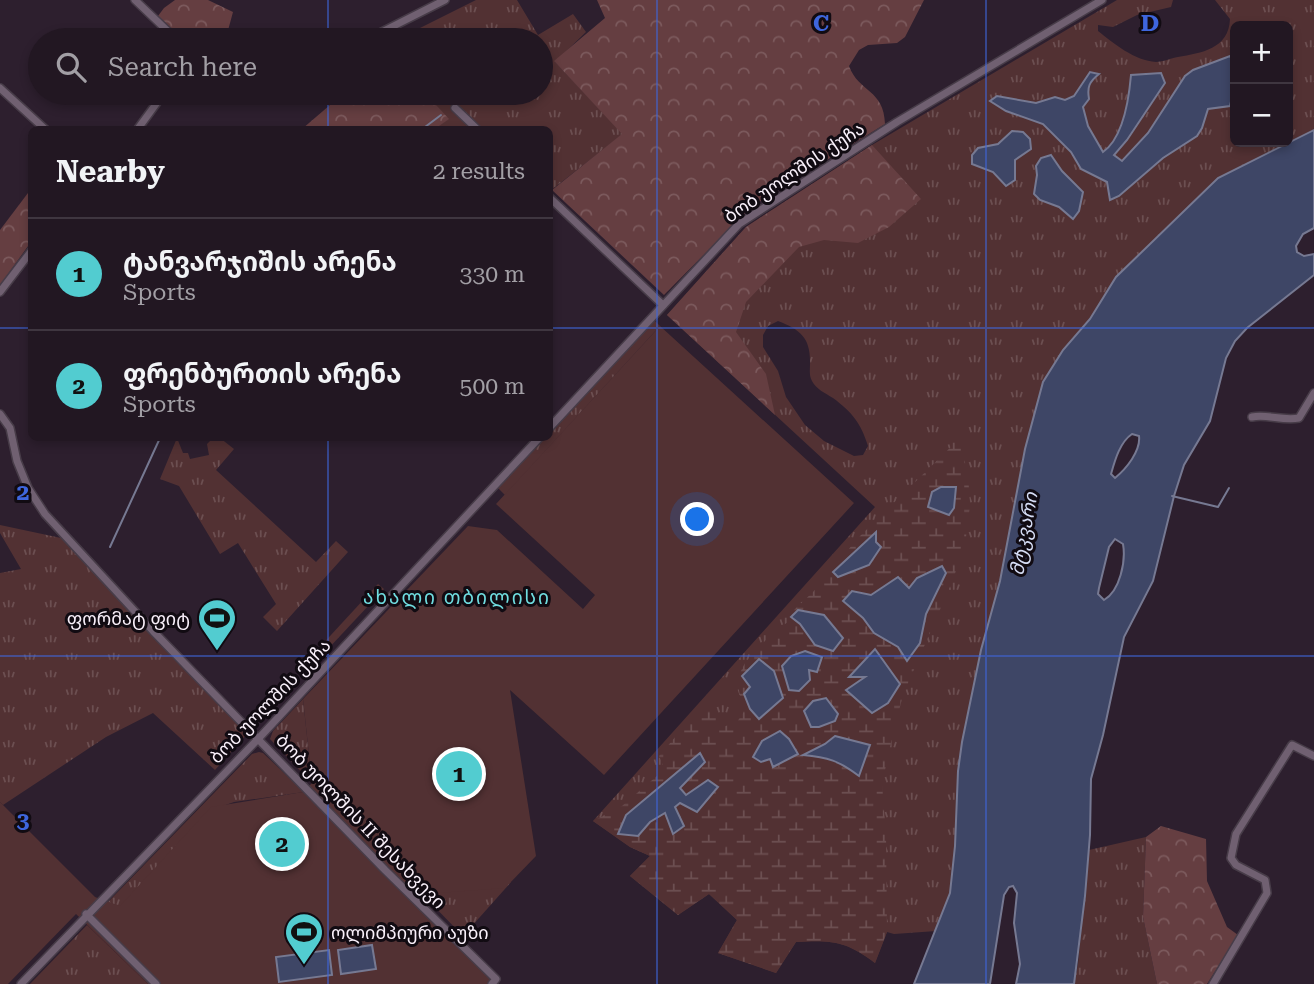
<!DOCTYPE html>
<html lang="en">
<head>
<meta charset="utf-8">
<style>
  :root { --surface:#221722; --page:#2a202a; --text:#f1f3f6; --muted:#a29fa5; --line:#3f3640; --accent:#52ccd0 }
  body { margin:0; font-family:"Roboto Serif","Noto Sans Georgian",serif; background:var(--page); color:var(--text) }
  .controls { position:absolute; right:21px; top:21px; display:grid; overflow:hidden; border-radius:10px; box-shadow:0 4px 10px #0003 }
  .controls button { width:63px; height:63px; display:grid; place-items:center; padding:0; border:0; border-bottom:2px solid var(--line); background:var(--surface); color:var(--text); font:35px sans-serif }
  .you { position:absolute; left:698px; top:520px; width:24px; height:24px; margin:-18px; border:5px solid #fff; border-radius:50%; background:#1a73e8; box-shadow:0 0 0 10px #1a73e833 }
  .badge { display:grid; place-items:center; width:46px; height:46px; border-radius:50%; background:var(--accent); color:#111; font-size:23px; font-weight:700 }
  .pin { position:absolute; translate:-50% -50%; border:4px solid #fff; box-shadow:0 2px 7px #0006 }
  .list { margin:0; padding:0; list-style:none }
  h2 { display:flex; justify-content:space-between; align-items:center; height:91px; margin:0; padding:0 28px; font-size:30px }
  h2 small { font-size:23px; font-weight:400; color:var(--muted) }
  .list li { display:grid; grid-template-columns:46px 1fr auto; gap:21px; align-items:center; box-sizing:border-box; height:112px; padding:0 28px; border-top:2px solid var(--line) }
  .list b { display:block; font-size:26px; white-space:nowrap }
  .list p { margin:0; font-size:23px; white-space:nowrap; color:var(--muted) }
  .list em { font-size:23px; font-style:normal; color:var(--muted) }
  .icon { flex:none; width:38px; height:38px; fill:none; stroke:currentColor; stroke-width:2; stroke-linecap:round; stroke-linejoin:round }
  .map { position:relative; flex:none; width:1314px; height:984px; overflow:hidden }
  .search { position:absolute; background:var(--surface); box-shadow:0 4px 10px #0003; left:28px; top:28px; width:525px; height:77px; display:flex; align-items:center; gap:18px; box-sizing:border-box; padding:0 24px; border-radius:38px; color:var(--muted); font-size:26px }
  .panel { position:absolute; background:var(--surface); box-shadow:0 4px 10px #0003; left:28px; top:126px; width:525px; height:315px; border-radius:10px }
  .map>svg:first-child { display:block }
</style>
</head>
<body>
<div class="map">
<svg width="1314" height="984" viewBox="0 0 1314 984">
  <defs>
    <pattern id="grass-tufts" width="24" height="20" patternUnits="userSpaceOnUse" patternTransform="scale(1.75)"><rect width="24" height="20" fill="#523133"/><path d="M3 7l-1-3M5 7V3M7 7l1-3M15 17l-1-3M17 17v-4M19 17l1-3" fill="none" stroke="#6c4f51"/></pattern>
    <pattern id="forest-crowns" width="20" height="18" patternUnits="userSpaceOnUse" patternTransform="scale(1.75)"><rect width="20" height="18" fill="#653e41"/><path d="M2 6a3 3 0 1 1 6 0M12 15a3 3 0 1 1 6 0" fill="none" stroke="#7c5a5d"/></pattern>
    <pattern id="wetland-marsh" width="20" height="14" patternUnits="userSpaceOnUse" patternTransform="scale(1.75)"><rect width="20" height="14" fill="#523133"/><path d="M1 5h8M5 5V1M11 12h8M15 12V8" fill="none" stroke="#6c4f51"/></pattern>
  </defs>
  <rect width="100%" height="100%" fill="#2d1f2e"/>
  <g fill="url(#grass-tufts)" fill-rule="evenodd">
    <polygon points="476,0 517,0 538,35 573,14 586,32 555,62 623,134 550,191 550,130 435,129 448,119 425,93 541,93 541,40 396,40"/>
    <path d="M1117 0H1173L1171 7 1137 15 1113 27 1098 25V31C1113 43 1135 61 1156 62 1163 62 1171 58 1178 57 1201 53 1229 49 1230 19L1215 0H1314V130L1218 178 1116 277 1090 319 1063 350 1043 382 1025 449 1000 581 981 650 962 742 958 771 955 846 950 893 936 931 894 934 887 932 875 963C846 941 832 940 796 942L776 973 718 953 737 920 709 894 678 915 630 876 650 856 630 847 593 821 875 507 667 315 746 227 872 145ZM1235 26H1288V142H1235ZM778 321C801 330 811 338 810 365 810 370 809 376 812 381 816 389 825 393 833 398 852 412 861 423 868 446L863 455 854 456 824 441 805 425 786 397 778 371 763 347V335L768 326Z"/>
    <polygon points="654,320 660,326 505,495 498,488 545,438 550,438 550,432"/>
    <polygon points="177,438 183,453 188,453 190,459 209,455 207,444 213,438 220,438 234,449 216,470 316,562 336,541 348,552 277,631 263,617 276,604 238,543 220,554 179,486 160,479"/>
    <polygon points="0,525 61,538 248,733 215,770 153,713 106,737 3,805 0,802 0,573 21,569 0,533"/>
    <polygon points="378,584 384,589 312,666 307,661"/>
    <polygon points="303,699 312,783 270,739 273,731"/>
    <polygon points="259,752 263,753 304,792 234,802 217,808 129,911 108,902 252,754"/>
    <polygon points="1146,837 1143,917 1157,984 1074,984 1078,964 1089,850"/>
    <polygon points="511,882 463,936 425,897 424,889"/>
    <polygon points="87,925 148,984 30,984"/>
  </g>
  <g fill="url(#forest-crowns)">
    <polygon points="175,0 208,0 233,12 227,34 234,40 184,40 158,16 164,8"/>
    <path d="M597 0H924L905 37 897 43 868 45 859 50 849 66C859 93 884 89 885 124L751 207 664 295 552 190 622 134 554 61 605 18Z"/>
    <polygon points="344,93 425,93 449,119 435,129 302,129"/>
    <polygon points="872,145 921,199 889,227 858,243 824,240 799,247 746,302 736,332 766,374 775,415 667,315 746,227"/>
    <polygon points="31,189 31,242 0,285 0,230"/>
    <polygon points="1161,826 1206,839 1207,881 1227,927 1238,935 1207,984 1157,984 1143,917 1146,837"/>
  </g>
  <path fill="url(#wetland-marsh)" fill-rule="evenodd" d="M959 439 968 474 970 505 965 545 952 582 903 695 892 738 882 784 886 834 887 932 875 963C846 941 832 940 796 942L776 973 718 953 737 920 709 894 678 915 630 876 650 856 630 847 593 821 622 806 665 769 659 756 683 728 709 709 723 727 737 722 743 713 737 679 745 663 773 632 788 622 794 610 813 592 858 538ZM946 573 926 614 920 643 907 660 898 647 874 633 863 618 844 601 852 591 871 595 908 588 917 578ZM800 624 843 638 833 651 815 645ZM862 664 889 671 900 684 862 706 847 690 866 676H850ZM835 737 859 776C839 761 828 759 804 754L825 744ZM700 753 705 762 679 787 686 796 675 808 674 833 665 813 650 822 661 785Z"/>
  <polygon fill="#523133" points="660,326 854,503 604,775 510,690 536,856 505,888 424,894 422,900 491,971 497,984 148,984 76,914 8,984 0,984 0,802 95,897 120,906 211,807 303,792 312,783 303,699 468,526 497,530 583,609 595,595 496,504"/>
  <g fill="#3e4666" stroke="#767992" stroke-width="2" fill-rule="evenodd">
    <path d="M1230 56 1235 65V84L1230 106 1208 109 1202 128 1197 136 1163 158 1119 196 1110 200 1107 182 1081 169 1071 152 1043 124 1006 111 990 101 997 96 1036 103 1055 97 1065 100 1074 96 1090 72 1099 74C1089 82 1087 87 1089 99L1083 107 1088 126 1103 152C1123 138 1129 98 1131 75L1161 73 1165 83 1127 140 1114 155 1122 161 1148 133 1185 76 1193 70Z"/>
    <path d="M1314 130V228L1303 234 1296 246 1297 252 1304 256 1314 254V275L1247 328 1235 341 1226 358 1210 421 1184 465 1174 496 1153 581 1124 637 1103 735 1091 779 1090 835 1085 896 1074 984H1016L1020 964 1014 923 1017 893 1013 886 1009 887 1004 895 990 984H914L950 893 955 846 958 771 962 742 981 650 1000 581 1025 449 1043 382 1063 350 1090 319 1116 277 1218 178ZM1132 434 1139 436C1141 451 1126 469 1115 478L1111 474C1115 460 1120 442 1132 434ZM1115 539 1123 544C1126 561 1120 591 1104 600L1098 594 1099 588 1109 547Z"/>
    <polygon points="1012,131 1023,132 1030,139 1031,149 1015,160 1015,180 1006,186 993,172 972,164 972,155 978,148 998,144"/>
    <polygon points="1051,155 1062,171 1083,192 1079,211 1073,219 1059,207 1040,200 1034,194 1037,175 1036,166 1041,158"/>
    <polygon points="941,487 956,487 954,508 949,515 928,507 932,492"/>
    <polygon points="876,532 876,542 881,547 869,565 838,577 833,572"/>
    <polygon points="942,566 946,573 926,614 920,643 907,661 898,647 874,633 863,618 843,601 852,591 871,595 898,577 909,588 917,578"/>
    <polygon points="798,610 824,615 843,638 833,651 815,645 800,624 791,617"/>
    <polygon points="875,649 900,684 888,703 872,713 846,690 865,677 849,677"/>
    <polygon points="805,651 822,657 817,672 809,670 810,680 799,691 789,690 782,666 791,656"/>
    <polygon points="759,659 774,671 783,698 759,719 750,709 744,694 750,687 742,676"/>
    <polygon points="826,698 838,714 835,721 819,727 811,727 804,711 813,701"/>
    <polygon points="780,731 789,739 798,754 773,767 770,759 761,762 753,757 762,741"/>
    <path d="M835 736 870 745 859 776C839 761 828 757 803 755L825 744Z"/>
    <polygon points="700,753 705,762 680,788 686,795 708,780 718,787 697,812 680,803 675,807 684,826 673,834 665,813 650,822 638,836 618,834 626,815"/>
    <polygon points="372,945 376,969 341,974 338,950"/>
    <polygon points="329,950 332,975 279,982 276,957"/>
  </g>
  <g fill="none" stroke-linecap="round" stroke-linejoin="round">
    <g stroke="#767992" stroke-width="2">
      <polyline points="421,130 441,115"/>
      <polyline points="1172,496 1218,507 1229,488"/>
      <polyline points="110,547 160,438"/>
    </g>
    <defs>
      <g id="minor">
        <polyline points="135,0 177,40"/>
        <polyline points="366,40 445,0"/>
        <polyline points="0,88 46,130"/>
        <polyline points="455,108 478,130"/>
        <polyline points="137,130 164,93"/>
        <polyline points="550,198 663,305"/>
        <polyline points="0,292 32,250"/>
        <polyline points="0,414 10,428 17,461 28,488 45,514 153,631 385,870 496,979 492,984"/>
        <path d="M1252 417C1268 414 1282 421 1299 418L1314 393"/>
        <polyline points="550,427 739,224 897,122 1102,0"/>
        <polyline points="86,914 156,984"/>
        <polyline points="21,984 259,738 539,438"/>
        <polyline points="1213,984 1267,893 1265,880 1236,865 1231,858 1236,834 1292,745 1314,756"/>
      </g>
    </defs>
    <use href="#minor" stroke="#473c48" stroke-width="10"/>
    <use href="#minor" stroke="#706071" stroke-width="7"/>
  </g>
  <path fill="none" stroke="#3e66dd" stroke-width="2" stroke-opacity="0.55" d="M328 0V40M657 0V984M986 0V984M328 93V130M0 328H32M550 328H1314M328 438V984M0 656H1314"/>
  <defs>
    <symbol id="stadium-pin" viewBox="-11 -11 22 30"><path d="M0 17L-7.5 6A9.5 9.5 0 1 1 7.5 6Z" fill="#52ccd0" stroke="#110b12"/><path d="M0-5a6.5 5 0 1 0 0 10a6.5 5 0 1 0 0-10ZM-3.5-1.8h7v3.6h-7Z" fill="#111"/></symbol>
  </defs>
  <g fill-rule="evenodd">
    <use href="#stadium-pin" x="195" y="596" width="44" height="60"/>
    <use href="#stadium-pin" x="282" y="910" width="44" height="60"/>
  </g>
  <g text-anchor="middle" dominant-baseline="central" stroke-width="6" stroke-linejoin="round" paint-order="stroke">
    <g font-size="18" fill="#f9f0fa" stroke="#110b12">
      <text transform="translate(794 172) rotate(-34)">ბობ უოლშის ქუჩა</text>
      <text transform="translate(270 701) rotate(-46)">ბობ უოლშის ქუჩა</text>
      <text transform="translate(361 821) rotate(46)">ბობ უოლშის II შესახვევი</text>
    </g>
    <g font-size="18" fill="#f9f0fa" stroke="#110b12" text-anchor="end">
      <text x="190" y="618">ფორმატ ფიტ</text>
      <text x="331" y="932" text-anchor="start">ოლიმპიური აუზი</text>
    </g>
    <g font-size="19" font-style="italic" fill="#d6ddf5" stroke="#110b12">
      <text transform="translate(1024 534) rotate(-80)">მტკვარი</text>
    </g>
    <g font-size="19" letter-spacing="2" fill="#70dde0" stroke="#110b12">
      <text x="457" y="597">ახალი თბილისი</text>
    </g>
  </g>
  <g font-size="23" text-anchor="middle" font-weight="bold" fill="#3e66dd" stroke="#110b12" stroke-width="6" stroke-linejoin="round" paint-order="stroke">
    <text x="821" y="31">C</text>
    <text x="1150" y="31">D</text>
    <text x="23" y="500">2</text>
    <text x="23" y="828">3</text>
  </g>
</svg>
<div class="controls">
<button>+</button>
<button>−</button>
</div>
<div class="you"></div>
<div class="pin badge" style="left:459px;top:774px">1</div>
<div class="pin badge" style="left:282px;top:844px">2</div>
<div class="search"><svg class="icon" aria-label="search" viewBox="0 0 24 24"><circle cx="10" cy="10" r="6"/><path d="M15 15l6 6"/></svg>Search here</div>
<section class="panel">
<h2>Nearby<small>2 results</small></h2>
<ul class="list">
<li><span class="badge">1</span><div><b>ტანვარჯიშის არენა</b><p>Sports</p></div><em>330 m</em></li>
<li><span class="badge">2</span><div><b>ფრენბურთის არენა</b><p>Sports</p></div><em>500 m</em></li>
</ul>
</section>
</div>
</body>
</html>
